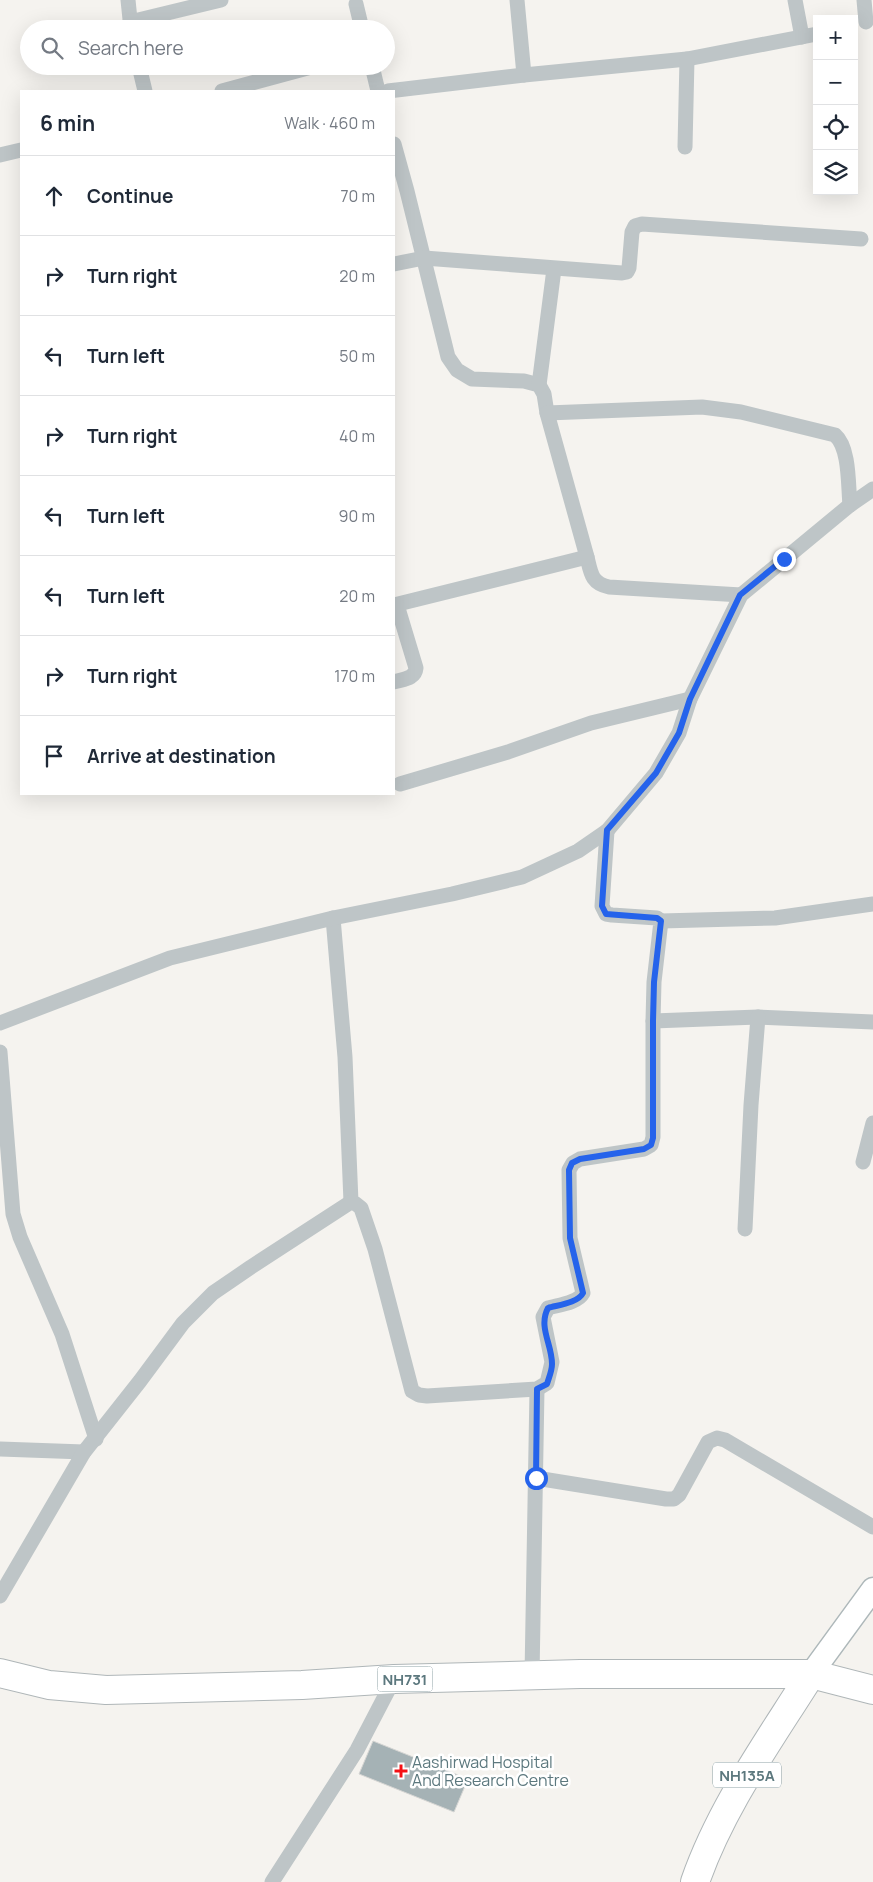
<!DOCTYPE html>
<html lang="en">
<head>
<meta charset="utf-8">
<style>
  :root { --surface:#fff; --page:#f6f6f7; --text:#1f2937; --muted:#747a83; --line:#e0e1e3 }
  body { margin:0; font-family:Manrope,sans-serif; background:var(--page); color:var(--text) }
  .controls { position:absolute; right:15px; top:15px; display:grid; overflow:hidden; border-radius:0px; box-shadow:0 5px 20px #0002 }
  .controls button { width:45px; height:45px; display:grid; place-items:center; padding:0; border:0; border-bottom:1px solid var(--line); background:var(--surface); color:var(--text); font:25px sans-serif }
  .stop { position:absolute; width:15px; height:15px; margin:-11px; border:4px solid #2563eb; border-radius:50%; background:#fff }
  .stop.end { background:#2563eb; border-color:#fff; box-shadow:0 1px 5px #0008 }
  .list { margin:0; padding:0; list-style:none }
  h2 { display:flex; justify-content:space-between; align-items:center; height:65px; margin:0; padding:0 20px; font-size:21px }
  h2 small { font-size:16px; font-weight:400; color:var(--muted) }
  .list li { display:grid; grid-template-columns:32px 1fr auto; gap:15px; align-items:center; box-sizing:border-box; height:80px; padding:0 20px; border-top:1px solid var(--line) }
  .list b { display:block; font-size:19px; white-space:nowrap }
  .list em { font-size:16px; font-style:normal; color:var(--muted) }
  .icon { flex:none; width:28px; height:28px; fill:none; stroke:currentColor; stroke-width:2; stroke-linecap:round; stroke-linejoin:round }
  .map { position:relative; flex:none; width:873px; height:1882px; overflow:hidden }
  .search { position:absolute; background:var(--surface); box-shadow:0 5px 20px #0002; left:20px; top:20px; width:375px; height:55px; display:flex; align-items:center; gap:12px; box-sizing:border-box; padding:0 18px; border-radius:28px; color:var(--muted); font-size:19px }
  .panel { position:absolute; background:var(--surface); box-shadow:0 5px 20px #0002; left:20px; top:90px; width:375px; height:705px; border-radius:0px }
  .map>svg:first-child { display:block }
</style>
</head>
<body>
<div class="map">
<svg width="873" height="1882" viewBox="0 0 873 1882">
  <rect width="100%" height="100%" fill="#f5f3ef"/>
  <polygon fill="#a5b2b5" stroke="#d5d5d3" points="373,1741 468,1779 454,1812 359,1774"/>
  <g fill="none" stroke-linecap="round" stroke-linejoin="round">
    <defs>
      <polyline id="secondary" points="811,1674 873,1589"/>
      <g id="highway">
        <polyline points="0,1673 49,1685 106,1690 302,1685 394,1679 580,1674 811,1674 873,1690"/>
        <path d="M695 1882C721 1807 769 1741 811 1674"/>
      </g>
    </defs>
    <use href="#secondary" stroke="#aeb8ba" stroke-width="25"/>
    <use href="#highway" stroke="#afb6b8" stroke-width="30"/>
    <g stroke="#bec5c7" stroke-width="15">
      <polyline points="128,0 131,29"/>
      <polyline points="517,0 524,75"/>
      <polyline points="795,0 802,37"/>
      <polyline points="864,0 866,22"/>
      <polyline points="356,4 362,29"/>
      <polyline points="130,22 221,0"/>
      <polyline points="139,66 145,91"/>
      <polyline points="372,66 378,91"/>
      <polyline points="222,91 315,66"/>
      <polyline points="388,91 524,75 687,59 817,34"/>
      <path d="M394 144 407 191 448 357 457 370 472 379 524 381 539 385 544 394 547 413 587 557C591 573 591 583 609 587L741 595"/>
      <polyline points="685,147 687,59"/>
      <polyline points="0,155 21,150"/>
      <polyline points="394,264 424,258 622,273 627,272 629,268 632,232 635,226 642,224 861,239"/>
      <polyline points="539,385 554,269"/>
      <path d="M547 413 702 407 741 412 835 435C850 448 848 486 850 505"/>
      <polyline points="394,605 587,557"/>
      <path d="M394 682C403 679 415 679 416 668L397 605"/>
      <polyline points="400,784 508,752 591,723 690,699"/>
      <polyline points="333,918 345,1057 351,1202"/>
      <polyline points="661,921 775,918 873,904"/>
      <polyline points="653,1021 758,1017 873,1022"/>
      <polyline points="0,1023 170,958 333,918 452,894 522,877 578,851 607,831 656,773 679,733 690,699 741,595 850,505 873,489"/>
      <polyline points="0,1052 13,1214 20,1237 62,1334 96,1439"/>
      <polyline points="863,1162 873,1123"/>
      <polyline points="745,1229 751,1105 758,1017"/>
      <polyline points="0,1449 84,1452"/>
      <polyline points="536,1478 666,1499 674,1499 679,1495 708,1442 717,1438 725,1440 873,1527"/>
      <path d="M0 1596 84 1452 140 1381 183 1323 213 1293 251 1267 351 1202 356 1204 361 1208 375 1249 412 1391 419 1395 427 1396 537 1389 547 1383 552 1362 543 1317 548 1308C558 1305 578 1303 583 1293L570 1238 569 1170 573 1163 580 1159 644 1149 651 1145 653 1137V1021L654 982 661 921 657 918 612 915 606 914 602 906 607 831"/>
      <polyline points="532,1676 537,1389"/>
      <polyline points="272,1882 357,1750 394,1679"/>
    </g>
    <use href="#secondary" stroke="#fff" stroke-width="22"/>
    <use href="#highway" stroke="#fff" stroke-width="28"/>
  </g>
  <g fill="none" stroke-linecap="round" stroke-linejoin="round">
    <path stroke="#2563eb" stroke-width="6" d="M536 1478 537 1389 547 1384C549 1377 552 1371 552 1364 552 1344 538 1327 548 1308 558 1305 578 1303 583 1293L570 1238 569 1170 572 1163 580 1159 644 1149 651 1145 653 1138V1021L654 982 661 921 657 918 606 914 602 906 607 830 656 773 679 733 690 699 740 595 784 559"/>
  </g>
  <path fill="#f41014" stroke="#fff" stroke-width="2" d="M398.5 1763.5h5v5h5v5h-5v5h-5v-5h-5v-5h5z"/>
  <g text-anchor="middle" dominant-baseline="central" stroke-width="5" stroke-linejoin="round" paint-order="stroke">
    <g fill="#fff" stroke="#8da0a5" stroke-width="1">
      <rect x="377.5" y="1666.5" width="55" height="25" rx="4"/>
      <rect x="713" y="1762.5" width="68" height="25" rx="4"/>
    </g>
    <g font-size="15" font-weight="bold" fill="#5c787e">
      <text x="405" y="1679">NH731</text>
      <text x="747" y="1775">NH135A</text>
    </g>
    <g font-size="16" fill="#5c787e" stroke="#fff" text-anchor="start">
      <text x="412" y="1762">Aashirwad Hospital<tspan x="412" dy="18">And Research Centre</tspan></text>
    </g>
  </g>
</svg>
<div class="controls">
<button>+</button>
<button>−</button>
<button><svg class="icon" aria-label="locate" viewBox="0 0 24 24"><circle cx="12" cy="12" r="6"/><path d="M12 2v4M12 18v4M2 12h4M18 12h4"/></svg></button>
<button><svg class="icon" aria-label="layers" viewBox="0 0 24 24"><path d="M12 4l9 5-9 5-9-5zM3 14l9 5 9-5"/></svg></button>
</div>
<div class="stop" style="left:536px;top:1478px"></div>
<div class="stop end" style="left:784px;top:559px"></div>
<div class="search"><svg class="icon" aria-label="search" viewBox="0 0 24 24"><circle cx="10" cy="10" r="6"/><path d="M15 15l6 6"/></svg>Search here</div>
<section class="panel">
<h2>6 min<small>Walk · 460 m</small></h2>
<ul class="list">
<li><svg class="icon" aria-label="ahead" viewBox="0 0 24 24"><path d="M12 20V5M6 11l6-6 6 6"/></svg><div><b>Continue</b></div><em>70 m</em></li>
<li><svg class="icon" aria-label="right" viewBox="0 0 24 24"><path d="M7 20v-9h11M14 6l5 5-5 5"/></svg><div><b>Turn right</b></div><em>20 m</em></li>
<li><svg class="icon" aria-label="left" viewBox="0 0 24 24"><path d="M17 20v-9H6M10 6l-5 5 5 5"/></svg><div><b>Turn left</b></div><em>50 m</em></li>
<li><svg class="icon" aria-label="right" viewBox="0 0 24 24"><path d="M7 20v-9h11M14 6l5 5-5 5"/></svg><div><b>Turn right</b></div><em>40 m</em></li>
<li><svg class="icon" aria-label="left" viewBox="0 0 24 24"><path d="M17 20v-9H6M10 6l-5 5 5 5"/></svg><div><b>Turn left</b></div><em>90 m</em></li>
<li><svg class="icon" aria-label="left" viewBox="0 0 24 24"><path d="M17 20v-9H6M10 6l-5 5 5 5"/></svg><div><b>Turn left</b></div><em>20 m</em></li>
<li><svg class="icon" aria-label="right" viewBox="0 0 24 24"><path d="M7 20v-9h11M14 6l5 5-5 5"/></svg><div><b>Turn right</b></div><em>170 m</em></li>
<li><svg class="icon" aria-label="arrive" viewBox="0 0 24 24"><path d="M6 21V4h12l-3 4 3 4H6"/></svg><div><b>Arrive at destination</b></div></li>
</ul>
</section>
</div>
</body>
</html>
